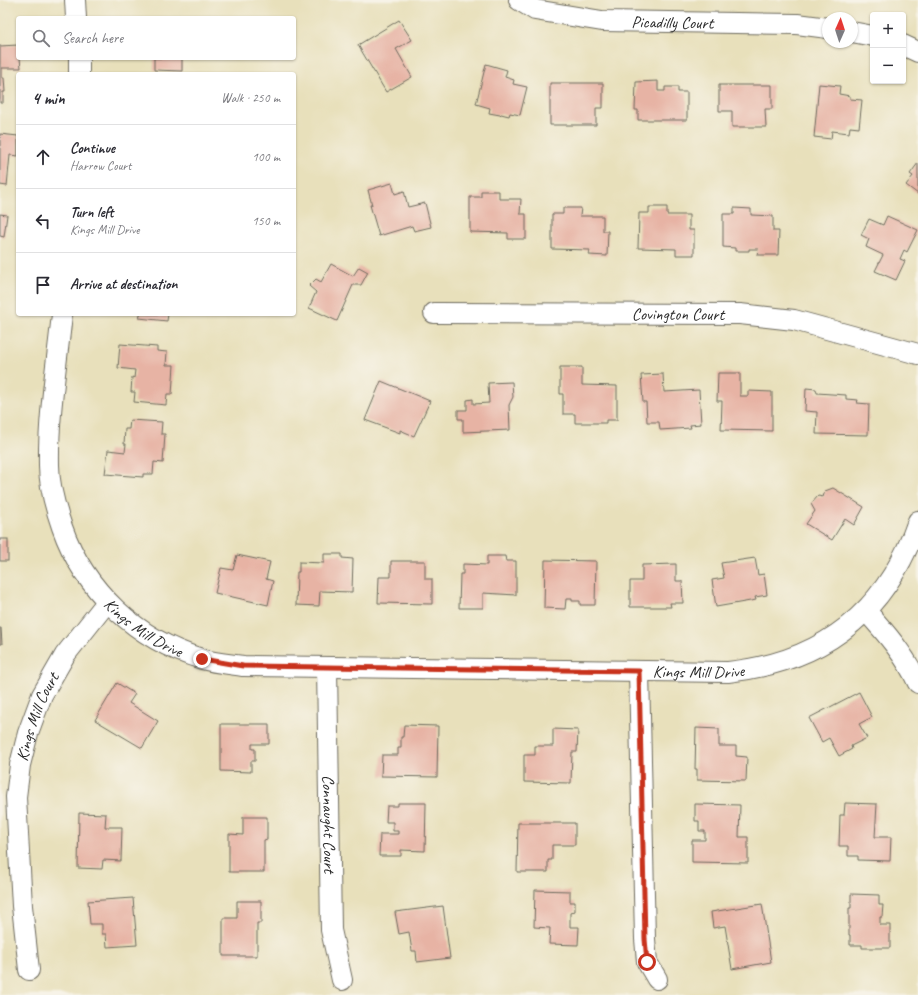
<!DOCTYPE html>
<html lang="en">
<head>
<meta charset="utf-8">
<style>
  :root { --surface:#fff; --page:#f2f2f3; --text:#2b2b33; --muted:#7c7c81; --line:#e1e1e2 }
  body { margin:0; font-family:Caveat,sans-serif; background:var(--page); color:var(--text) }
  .controls { position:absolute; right:12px; top:12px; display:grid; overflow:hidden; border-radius:4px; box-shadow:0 1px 3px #0004 }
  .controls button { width:36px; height:36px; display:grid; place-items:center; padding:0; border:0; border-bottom:1px solid var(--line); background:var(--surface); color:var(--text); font:20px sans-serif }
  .compass { position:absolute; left:822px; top:12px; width:36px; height:36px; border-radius:50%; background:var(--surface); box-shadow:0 1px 3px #0004; rotate:3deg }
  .stop { position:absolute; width:12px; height:12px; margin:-9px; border:3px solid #c8321e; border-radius:50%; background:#fff }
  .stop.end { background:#c8321e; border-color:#fff; box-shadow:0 1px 4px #0008 }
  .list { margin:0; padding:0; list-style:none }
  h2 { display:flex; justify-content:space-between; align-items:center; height:52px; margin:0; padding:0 16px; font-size:17px }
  h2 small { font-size:13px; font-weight:400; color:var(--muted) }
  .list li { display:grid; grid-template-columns:26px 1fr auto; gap:12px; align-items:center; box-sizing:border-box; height:64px; padding:0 16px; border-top:1px solid var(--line) }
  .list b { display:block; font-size:15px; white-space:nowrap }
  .list p { margin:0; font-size:13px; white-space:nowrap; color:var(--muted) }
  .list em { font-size:13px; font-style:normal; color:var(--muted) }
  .icon { flex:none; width:22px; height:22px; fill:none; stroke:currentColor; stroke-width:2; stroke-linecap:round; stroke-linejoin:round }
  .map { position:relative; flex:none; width:918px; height:995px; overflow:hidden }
  .search { position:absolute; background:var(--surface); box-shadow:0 1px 3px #0004; left:16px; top:16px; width:280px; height:44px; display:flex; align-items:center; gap:10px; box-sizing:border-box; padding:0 14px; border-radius:4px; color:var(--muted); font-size:15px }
  .panel { position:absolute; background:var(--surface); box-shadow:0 1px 3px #0004; left:16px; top:72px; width:280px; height:244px; border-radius:4px }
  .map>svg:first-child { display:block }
</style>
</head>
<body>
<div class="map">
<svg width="918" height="995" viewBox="0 0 918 995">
  <rect width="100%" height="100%" fill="#f7f3e8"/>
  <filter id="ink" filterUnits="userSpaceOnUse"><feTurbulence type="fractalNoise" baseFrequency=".025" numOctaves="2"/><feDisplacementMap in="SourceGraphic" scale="8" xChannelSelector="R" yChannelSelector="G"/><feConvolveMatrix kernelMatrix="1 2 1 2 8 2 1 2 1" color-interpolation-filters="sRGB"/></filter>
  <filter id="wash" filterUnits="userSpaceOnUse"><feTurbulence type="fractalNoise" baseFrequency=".012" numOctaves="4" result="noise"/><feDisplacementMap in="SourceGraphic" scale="16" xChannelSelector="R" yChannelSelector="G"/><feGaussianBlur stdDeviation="0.9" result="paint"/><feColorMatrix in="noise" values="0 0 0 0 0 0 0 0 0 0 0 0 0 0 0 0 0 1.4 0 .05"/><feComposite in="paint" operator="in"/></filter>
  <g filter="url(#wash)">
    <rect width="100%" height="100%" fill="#e8e0bb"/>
    <g id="blocks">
      <g fill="#e7b3a4">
        <polygon points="399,20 412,40 396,49 412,77 386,92 358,45"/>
        <polygon points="18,45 18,58 20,58 21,68 2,68 2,78 4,78 5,92 3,92 3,103 0,103 0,46"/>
        <polygon points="154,58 182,58 182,71 154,70"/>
        <polygon points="486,64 507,70 505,77 514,80 513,84 527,87 520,115 510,113 509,116 501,114 500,115 489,113 490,108 476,104"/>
        <polygon points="658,81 658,91 665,91 665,87 678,87 678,92 687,92 687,120 638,120 638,110 635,110 636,82"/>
        <polygon points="550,83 603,83 603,108 596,108 596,125 550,125"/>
        <polygon points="819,84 840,86 839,94 850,96 850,99 862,100 859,128 850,127 849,133 832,131 831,139 814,137"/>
        <polygon points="719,85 772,85 772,109 765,109 766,127 732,127 732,111 719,111"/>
        <polygon points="0,134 18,136 18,156 10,155 7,186 0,185"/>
        <polygon points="918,163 918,194 906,185 913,176 910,174"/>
        <polygon points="392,183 395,194 404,191 408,207 425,203 431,227 414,231 412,226 379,236 370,205 372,205 368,190"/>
        <polygon points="481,191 499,191 499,199 521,199 520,214 526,214 526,239 508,239 508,233 470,232 470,197 481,197"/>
        <polygon points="649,207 667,207 667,215 689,215 689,230 694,230 694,255 676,255 676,249 638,248 639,213 649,213"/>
        <polygon points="563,208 581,208 580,216 603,216 603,231 608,231 607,256 589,255 590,250 552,249 552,214 563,214"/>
        <polygon points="734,208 751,209 751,215 773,216 773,231 779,231 778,255 757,255 758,249 749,249 749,251 735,251 735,248 723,247 723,214 734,214"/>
        <polygon points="0,214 7,215 4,237 0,236"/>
        <polygon points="887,216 918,230 907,252 904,250 900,259 905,261 896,280 875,271 883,255 866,247 869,239 861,235 869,219 883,225"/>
        <polygon points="331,264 353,276 359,267 368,272 361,285 353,285 337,321 309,308 316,292 309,286 316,279 321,282"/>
        <polygon points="140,314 168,314 167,321 139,318"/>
        <polygon points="120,344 157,347 157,351 167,352 166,365 174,365 172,394 167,394 166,405 134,402 135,392 131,392 132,377 134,378 135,370 118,368"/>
        <polygon points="560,367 582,367 582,385 617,386 617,420 606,420 606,423 575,423 575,414 563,414 563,394 560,394"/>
        <polygon points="718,373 740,373 740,396 748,396 748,391 772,392 772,431 721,430 722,401 717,401"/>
        <polygon points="663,374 664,392 699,390 701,424 690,425 691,428 660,430 659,422 647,422 646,402 643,402 641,375"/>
        <polygon points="381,381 430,401 414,436 400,430 400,433 365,420"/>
        <polygon points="512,382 513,397 509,405 510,430 463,432 463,419 458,419 458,410 467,410 467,400 473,399 473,404 489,403 488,383"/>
        <polygon points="806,388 816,389 817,393 846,395 846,399 858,400 857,403 869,404 868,435 816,434 817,412 805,411"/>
        <polygon points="130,420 162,422 161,434 165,434 163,463 154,462 153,474 143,474 143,477 105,474 108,450 125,452 126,444 124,444 125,429 129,429"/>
        <polygon points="833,488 864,507 854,525 845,519 832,540 806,524 815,511 811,504 818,496 823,497 825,491"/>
        <rect x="0" y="539" width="8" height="22"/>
        <polygon points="324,554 342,554 342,558 353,559 352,592 320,591 319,606 296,605 297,572 299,572 299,562 324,563"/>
        <polygon points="237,555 270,562 266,579 273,581 268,605 215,593 221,568 233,570"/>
        <polygon points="487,556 505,556 506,561 516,561 516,595 483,593 483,608 459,608 460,574 463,574 463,564 487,565"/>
        <polygon points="755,558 758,575 764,574 767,595 755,597 756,600 716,607 712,580 724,578 721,563"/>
        <polygon points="545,560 596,561 595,605 580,605 580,601 572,601 572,599 566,599 565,609 544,608"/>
        <polygon points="391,561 425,561 425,579 432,579 432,604 378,603 379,577 391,577"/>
        <polygon points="676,564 676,581 682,581 683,603 670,603 671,607 630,607 630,581 642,581 642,565"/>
        <polygon points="0,628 1,628 2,644 0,644"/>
        <polygon points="117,683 135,694 129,703 158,721 142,748 95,720"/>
        <polygon points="859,692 872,717 859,724 867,738 851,746 852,749 839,756 829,738 822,742 809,718"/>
        <polygon points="221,724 269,724 269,744 252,744 252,749 255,749 255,761 251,761 251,772 221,771"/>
        <polygon points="404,725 438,726 437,777 381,776 382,755 398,755 398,748 401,748 401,737 403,737"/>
        <polygon points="696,728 719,729 719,746 736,746 736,756 747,757 746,781 697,780 697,769 695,769"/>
        <polygon points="553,729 578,730 577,752 572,752 571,783 524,782 524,755 535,755 535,746 553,746"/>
        <polygon points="398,803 426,803 425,851 401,850 401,856 379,856 380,834 398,834 398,831 393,831 393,822 386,822 387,806 398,806"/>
        <polygon points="845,803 877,804 875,837 891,837 890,861 858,860 858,856 848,856 848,846 839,846 840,815 844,815"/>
        <polygon points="695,804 740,805 739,837 748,837 748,863 692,862 692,840 705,840 705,831 699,831 699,821 695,821"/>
        <polygon points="79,813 106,814 105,827 122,827 121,861 103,860 102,869 78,868"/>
        <polygon points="243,817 267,817 267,839 264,840 264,872 229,872 229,834 243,835"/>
        <polygon points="518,823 575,823 575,845 552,845 552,860 548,860 548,872 517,872"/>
        <polygon points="535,890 570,891 570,902 575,902 575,911 570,913 570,927 579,927 578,945 549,944 550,928 534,927"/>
        <polygon points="851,894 879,895 879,905 883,905 882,917 880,917 880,925 890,925 890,948 862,948 862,945 850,945 850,935 849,935 849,908 851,908"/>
        <polygon points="133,898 137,945 107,947 106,934 102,934 102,924 90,924 88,901"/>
        <polygon points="237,901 261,901 261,923 257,923 257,956 223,956 223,918 237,918"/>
        <polygon points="762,904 771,962 732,969 725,926 713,928 711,912"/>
        <polygon points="443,906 450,958 417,962 416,951 412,951 409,932 399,934 395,912"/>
      </g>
    </g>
  </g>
  <g filter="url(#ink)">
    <use href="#blocks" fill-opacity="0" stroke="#6d6a5d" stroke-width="1"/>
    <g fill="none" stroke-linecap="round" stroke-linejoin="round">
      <defs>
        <g id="minor">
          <polyline points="75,0 76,18"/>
          <path id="s1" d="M519 0 535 10 602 21 797 24 828 28"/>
          <polyline points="852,32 873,36"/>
          <polyline points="903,45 918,52"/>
          <polyline points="79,58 79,74"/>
          <path id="s2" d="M434 313 740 314 794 320 918 354"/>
          <path id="s3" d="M62 314C57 363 48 416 49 465 49 486 55 507 62 527 84 590 137 640 202 659 215 663 229 664 243 666L728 672C823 662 887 612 918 521"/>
          <path d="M866 611C886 633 905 655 918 683"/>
          <path id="s4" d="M327 667 331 930 342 980"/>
          <polyline points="639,671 645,939 647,962 657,979"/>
          <path id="s5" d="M29 970 22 906 16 797 20 765 28 733 42 695 65 655 107 602"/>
        </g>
      </defs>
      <use href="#minor" stroke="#6d6a5d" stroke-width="22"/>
      <use href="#minor" stroke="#fff" stroke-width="20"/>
    </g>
  </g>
  <g fill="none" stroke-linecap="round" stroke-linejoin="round" filter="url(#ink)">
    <polyline stroke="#c8321e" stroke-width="5" points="202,659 243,666 639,671 645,939 647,962"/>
  </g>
  <g text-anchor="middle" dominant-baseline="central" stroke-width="3" stroke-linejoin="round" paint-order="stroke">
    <g font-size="17" fill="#2b2b2b" stroke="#f7f3e8">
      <text stroke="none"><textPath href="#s1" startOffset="157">Picadilly Court</textPath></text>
      <text stroke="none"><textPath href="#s2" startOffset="244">Covington Court</textPath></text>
      <text stroke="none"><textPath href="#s3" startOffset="348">Kings Mill Drive</textPath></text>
      <text stroke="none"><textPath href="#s3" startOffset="912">Kings Mill Drive</textPath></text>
      <text stroke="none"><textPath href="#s5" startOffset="257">Kings Mill Court</textPath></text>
      <text stroke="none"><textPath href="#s4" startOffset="157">Connaught Court</textPath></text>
    </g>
  </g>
</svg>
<div class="controls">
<button>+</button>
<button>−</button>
</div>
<svg class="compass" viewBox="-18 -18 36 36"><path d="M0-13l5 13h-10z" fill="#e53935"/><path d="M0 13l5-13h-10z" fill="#7c7c81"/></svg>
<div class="stop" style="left:647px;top:962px"></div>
<div class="stop end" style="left:202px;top:659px"></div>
<div class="search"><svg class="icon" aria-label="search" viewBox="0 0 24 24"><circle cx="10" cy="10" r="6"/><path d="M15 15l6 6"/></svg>Search here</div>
<section class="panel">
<h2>4 min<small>Walk · 250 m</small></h2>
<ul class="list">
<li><svg class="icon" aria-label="ahead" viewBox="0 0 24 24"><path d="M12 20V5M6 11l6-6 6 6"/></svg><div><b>Continue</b><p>Harrow Court</p></div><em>100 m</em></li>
<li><svg class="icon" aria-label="left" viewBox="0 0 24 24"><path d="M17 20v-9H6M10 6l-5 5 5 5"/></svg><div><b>Turn left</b><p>Kings Mill Drive</p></div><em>150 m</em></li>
<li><svg class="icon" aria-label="arrive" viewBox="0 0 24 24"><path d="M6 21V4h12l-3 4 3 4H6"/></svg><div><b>Arrive at destination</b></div></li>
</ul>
</section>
</div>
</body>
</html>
